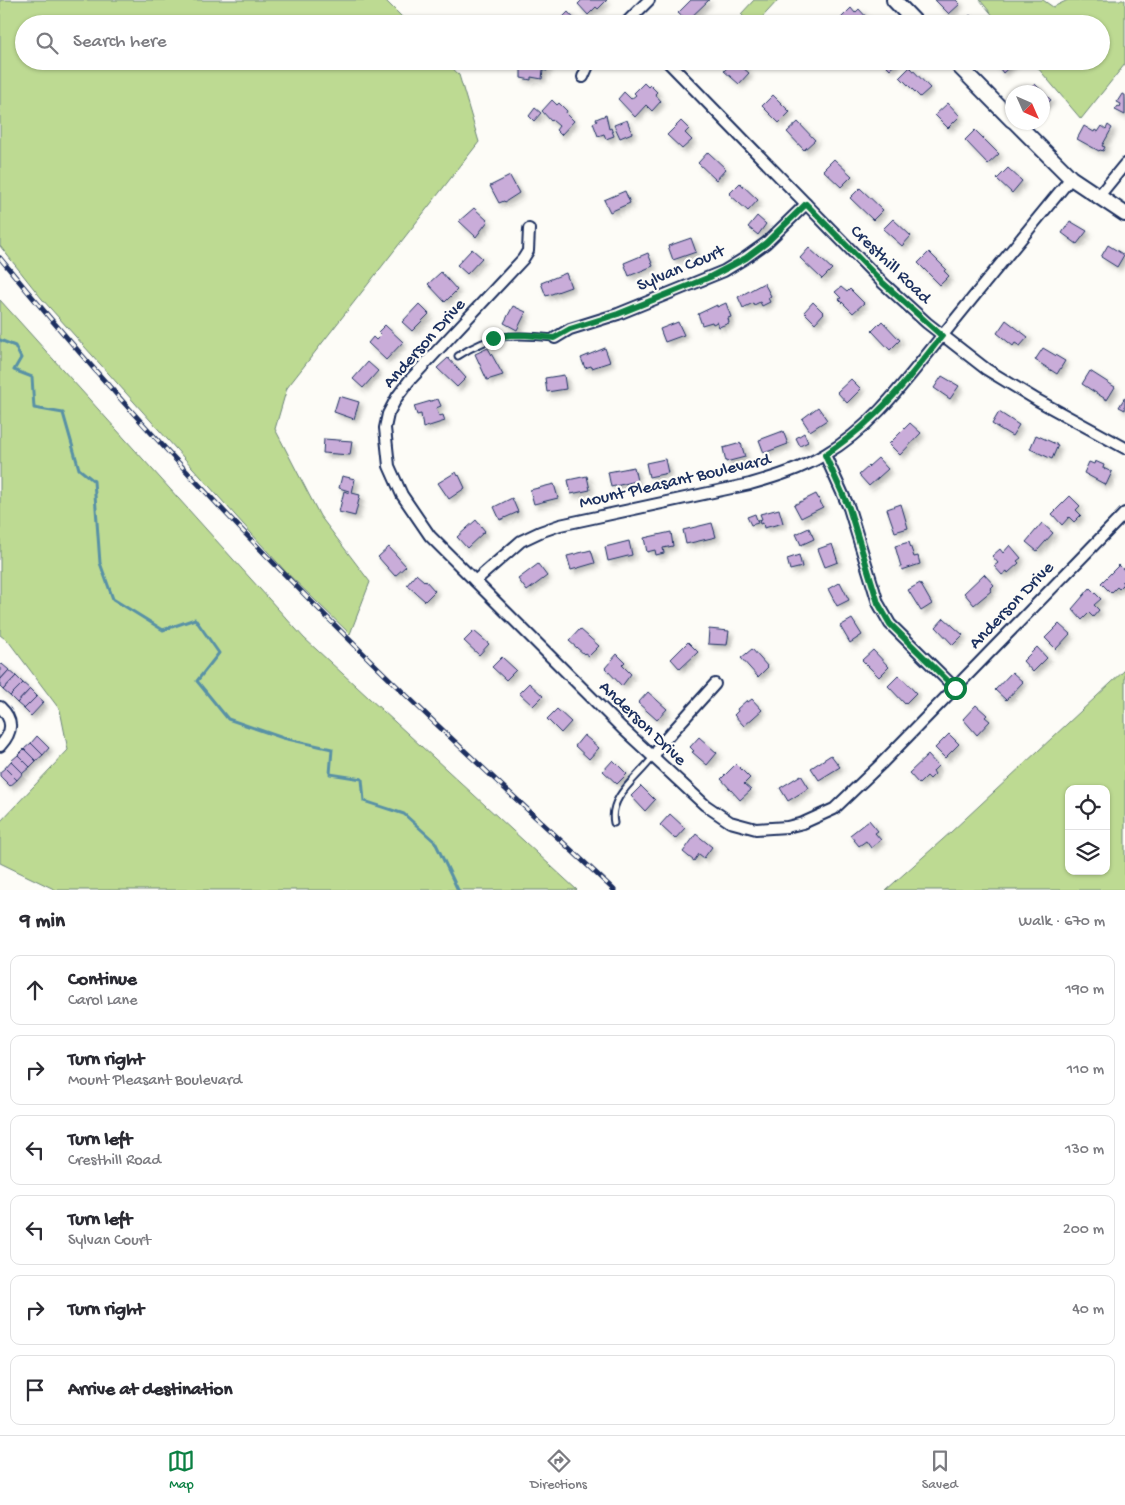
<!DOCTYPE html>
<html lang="en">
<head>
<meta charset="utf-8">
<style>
  :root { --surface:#fff; --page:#f2f2f3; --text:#2b2b33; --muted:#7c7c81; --line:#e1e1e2; --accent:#0b8043 }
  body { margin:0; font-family:"Gochi Hand",sans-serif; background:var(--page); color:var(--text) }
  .controls { position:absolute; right:15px; bottom:15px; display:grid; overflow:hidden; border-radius:10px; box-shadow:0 1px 4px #0004 }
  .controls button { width:45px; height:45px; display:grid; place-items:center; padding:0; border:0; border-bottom:1px solid var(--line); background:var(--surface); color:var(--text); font:25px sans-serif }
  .compass { position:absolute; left:1005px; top:85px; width:45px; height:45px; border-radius:50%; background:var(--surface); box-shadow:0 1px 4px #0004; rotate:135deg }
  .stop { position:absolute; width:15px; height:15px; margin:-11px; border:4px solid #0b8043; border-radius:50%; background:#fff }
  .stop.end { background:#0b8043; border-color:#fff; box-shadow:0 1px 5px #0008 }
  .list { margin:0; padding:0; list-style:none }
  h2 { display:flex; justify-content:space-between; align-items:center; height:65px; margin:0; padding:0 20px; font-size:21px }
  h2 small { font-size:16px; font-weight:400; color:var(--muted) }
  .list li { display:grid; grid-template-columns:32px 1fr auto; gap:15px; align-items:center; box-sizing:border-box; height:70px; margin:0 10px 10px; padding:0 10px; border:1px solid var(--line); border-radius:10px }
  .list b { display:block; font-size:19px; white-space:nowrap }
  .list p { margin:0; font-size:16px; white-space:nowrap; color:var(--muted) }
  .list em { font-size:16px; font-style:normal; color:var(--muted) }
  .icon { flex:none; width:28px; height:28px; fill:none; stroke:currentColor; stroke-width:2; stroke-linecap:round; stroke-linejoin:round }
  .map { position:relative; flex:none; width:1125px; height:890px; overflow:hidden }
  .search { position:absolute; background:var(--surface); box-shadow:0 1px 4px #0004; left:15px; right:15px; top:15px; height:55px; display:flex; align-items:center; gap:12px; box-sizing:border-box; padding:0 18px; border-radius:28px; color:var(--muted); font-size:19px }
  .sheet { height:545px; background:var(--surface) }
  nav { display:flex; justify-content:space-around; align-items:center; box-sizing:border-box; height:70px; border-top:1px solid var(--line); background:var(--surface); font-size:14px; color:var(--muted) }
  nav a { display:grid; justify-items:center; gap:2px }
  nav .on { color:var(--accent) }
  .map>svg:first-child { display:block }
</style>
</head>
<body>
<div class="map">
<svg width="1125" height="890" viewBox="0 0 1125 890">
  <defs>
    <filter id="shadow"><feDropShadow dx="3.5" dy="3.5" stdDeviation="2.5" flood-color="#0004"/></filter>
  </defs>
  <rect width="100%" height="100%" fill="#fdfcf7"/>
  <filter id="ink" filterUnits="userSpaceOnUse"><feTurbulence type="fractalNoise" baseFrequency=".02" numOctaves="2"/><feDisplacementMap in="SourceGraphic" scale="10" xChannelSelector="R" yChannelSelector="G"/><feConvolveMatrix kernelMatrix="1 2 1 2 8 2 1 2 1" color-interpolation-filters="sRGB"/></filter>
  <g filter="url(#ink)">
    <g fill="#bdda92" stroke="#6c8478" fill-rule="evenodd">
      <polygon points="0,0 385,0 409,24 24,24 24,61 446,61 459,75 479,142 287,388 275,429 320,516 370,582 350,634 285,571 42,299 0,246"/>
      <polygon points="754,0 778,0 756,24 751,24 741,14"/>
      <polygon points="980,0 1043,0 1053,7 1068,0 1125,0 1125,64 1081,119 1032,61 1101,61 1101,24 1000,24"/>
      <polygon points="0,300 304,638 577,890 56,890 0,863 0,822 68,750 60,710 9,642 0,635"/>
      <path d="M1125 670V890H886L951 832ZM1069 789H1106V871H1069Z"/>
    </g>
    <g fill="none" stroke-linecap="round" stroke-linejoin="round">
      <polyline stroke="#5891a6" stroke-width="3" points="0,340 15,346 21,358 14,370 32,377 34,408 63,413 79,469 94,481 100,563 113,599 163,630 195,619 219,653 197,681 228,719 283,738 332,749 330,774 362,779 364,801 404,814 435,842 458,890"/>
    </g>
    <g fill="#c9acd9" stroke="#1b2f5e" filter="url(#shadow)">
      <polygon points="582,0 607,0 598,9 596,7 588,15 578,4"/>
      <polygon points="691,0 709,0 687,21 678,13"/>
      <polygon points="935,0 956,0 960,4 949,14"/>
      <polygon points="851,8 855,13 859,9 868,19 863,24 842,24 839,20"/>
      <polygon points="568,12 579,24 553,24 556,21 557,23"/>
      <polygon points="970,15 979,24 961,24"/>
      <polygon points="521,61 548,61 547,71 543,70 542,79 531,77 531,80 521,78 521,69 523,69 523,67 520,66"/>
      <polygon points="733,61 743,61 746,65 743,68 749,73 739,84 724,71"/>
      <polygon points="882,61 899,61 890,69"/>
      <polygon points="994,61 1016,61 1003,73"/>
      <polygon points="910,67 930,88 920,97 900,77"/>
      <polygon points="644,83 648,87 650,85 657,92 655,94 661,101 652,111 646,105 635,117 618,99 624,92 631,99 636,95 634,93"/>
      <polygon points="1035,84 1051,100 1042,108 1042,92 1026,92"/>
      <polygon points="1122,94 1125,95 1125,115 1115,110 1118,106 1120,107 1121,104 1117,102"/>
      <polygon points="773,95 790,112 779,123 762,106"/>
      <polygon points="552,100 557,105 559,103 567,111 566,113 574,121 561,135 556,130 559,126 552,120 551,121 542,111"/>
      <polygon points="948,103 960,116 948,128 935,115"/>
      <polygon points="535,108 541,113 534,121 529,116"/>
      <polygon points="606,115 609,129 611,128 614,136 606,139 604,134 598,136 593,123 597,121 596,119"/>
      <polygon points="627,120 632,133 620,138 614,125"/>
      <polygon points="681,121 689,129 685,133 692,140 682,149 667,135"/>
      <polygon points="798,122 815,140 804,150 787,132"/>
      <polygon points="1108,125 1112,128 1102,146 1105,147 1103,151 1100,150 1099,151 1077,139 1084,126 1094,132 1095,130 1098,132 1102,126 1106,129"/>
      <polygon points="975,130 999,154 988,164 965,140"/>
      <polygon points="708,152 726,169 716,180 698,163"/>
      <polygon points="834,159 852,176 841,187 823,170"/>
      <polygon points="1008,168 1022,181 1012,193 997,179"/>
      <polygon points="510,176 519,193 505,202 504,201 499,203 490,186"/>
      <polygon points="740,183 758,200 748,211 729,194"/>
      <polygon points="860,188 883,210 873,220 850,198"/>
      <polygon points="625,191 630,203 610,212 604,200"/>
      <polygon points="474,208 488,221 476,237 459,221"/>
      <polygon points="757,216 766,224 758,235 748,227"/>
      <polygon points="893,219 911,236 902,246 883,229"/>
      <polygon points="1070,221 1087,231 1077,244 1062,233"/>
      <polygon points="691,238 696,252 673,260 668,246"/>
      <polygon points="1108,245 1124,255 1117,267 1101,257"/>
      <polygon points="809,248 832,269 822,279 800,258"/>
      <polygon points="472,249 482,258 467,274 457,265"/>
      <polygon points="929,252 946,269 944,271 949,276 940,285 918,263"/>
      <polygon points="648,253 653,266 629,276 624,263"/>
      <polygon points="441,272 457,290 445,302 428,284"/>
      <polygon points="566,273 571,287 546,296 541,283"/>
      <polygon points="764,283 771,296 768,298 770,302 762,306 760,302 754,305 753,303 743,308 738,297"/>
      <polygon points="841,287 847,292 850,289 864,303 853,313 839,299 841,298 835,292"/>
      <polygon points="813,302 824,313 815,323 804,312"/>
      <polygon points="726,303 731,317 728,318 729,323 719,327 717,322 713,324 712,322 702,325 698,314 717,305 717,307"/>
      <polygon points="419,304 429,314 412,331 402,322"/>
      <polygon points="513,306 526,312 517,330 504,323"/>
      <polygon points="1006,320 1028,337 1020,346 1015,343 1013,346 997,333"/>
      <polygon points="882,321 900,340 890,350 872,331"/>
      <polygon points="678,322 684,335 665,342 660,329"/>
      <polygon points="385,325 403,342 386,360 368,343 373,337 376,340 381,335 378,332"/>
      <polygon points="488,348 503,375 487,380 475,354"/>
      <polygon points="605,348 610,362 592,368 591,366 585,368 581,358"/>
      <polygon points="1043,348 1065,361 1057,374 1035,360"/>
      <polygon points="448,358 466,378 457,387 437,368"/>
      <polygon points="368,362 378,371 363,388 353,379"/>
      <polygon points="1090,371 1115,387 1107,400 1082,384"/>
      <polygon points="564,375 566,389 547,392 545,378"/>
      <polygon points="942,376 959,386 950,399 934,388"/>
      <polygon points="851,379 861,389 847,403 837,392"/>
      <polygon points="339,396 359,402 354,419 334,412"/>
      <polygon points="1125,397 1125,410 1119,407"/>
      <polygon points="438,399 441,406 436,408 439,416 443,415 445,421 423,428 421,414 417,415 414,406"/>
      <polygon points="818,407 827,420 810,431 802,419"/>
      <polygon points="999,412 1019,425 1012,436 992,424"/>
      <polygon points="910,423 921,433 900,455 889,444"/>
      <polygon points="783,431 788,444 764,453 759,440"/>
      <polygon points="804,433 808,442 800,446 796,438"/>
      <polygon points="1036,435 1058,445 1052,459 1030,449"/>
      <polygon points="324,439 352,441 350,455 323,453"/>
      <polygon points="741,443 745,457 726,462 723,448"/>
      <polygon points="878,458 888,469 869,486 859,475"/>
      <polygon points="665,459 668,473 649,477 646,463"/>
      <polygon points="1095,461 1104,465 1103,468 1112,472 1106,485 1084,473 1089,462 1094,464"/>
      <polygon points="634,467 637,481 611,487 608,472"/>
      <polygon points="456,472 458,476 459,475 465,488 449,499 438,483"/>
      <polygon points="342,476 355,479 352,493 360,495 355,516 339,512 344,491 349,493 349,491 339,488"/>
      <polygon points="587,476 590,490 571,494 568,480"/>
      <polygon points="554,484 558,498 534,504 530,490"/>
      <polygon points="816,494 823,507 801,518 794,505"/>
      <polygon points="1070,496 1080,506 1076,510 1081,515 1074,522 1069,517 1062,525 1052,514"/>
      <polygon points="512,498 518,512 500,520 494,507"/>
      <polygon points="901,504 908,528 895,532 887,509"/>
      <polygon points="779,509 783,523 764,528 763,523 760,524 759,520 762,519 760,514"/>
      <polygon points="755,514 758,523 751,525 747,517"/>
      <polygon points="476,520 485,531 467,548 457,537"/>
      <polygon points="712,523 716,537 686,544 683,530"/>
      <polygon points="1042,523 1053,533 1037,551 1026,542"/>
      <polygon points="809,528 814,539 801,545 796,534"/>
      <polygon points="671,532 673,546 663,548 664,553 656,555 655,550 647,552 644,538"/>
      <polygon points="629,541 632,555 608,561 605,547"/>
      <polygon points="909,542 914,557 918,556 920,564 902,570 895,546"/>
      <polygon points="832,544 838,562 825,567 818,549"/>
      <polygon points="1010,545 1021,558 1017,561 1019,563 1008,573 1007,571 1002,575 994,566 998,563 992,556 1000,549 1003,553"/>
      <polygon points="389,547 406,566 395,576 378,557"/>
      <polygon points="591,550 595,563 571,570 567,556"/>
      <polygon points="799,555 802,567 790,570 787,559"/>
      <polygon points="538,564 547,576 527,591 518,579"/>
      <polygon points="1119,565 1125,571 1125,582 1124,581 1122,582 1124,584 1119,589 1117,587 1111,593 1101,583"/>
      <polygon points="416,574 424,581 425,580 435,591 425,601 407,585"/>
      <polygon points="984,574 994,585 990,589 991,591 974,605 964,593"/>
      <polygon points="840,582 849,600 837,606 828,589"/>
      <polygon points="920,583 932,604 921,611 908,590"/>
      <polygon points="1090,588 1101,599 1094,605 1099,610 1093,617 1089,613 1082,620 1072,609"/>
      <polygon points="944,618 963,635 953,645 936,627"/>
      <polygon points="852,619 862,635 850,643 840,626"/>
      <polygon points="1059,624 1070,634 1056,649 1045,638"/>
      <polygon points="580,629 599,646 589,656 585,653 584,654 569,641"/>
      <polygon points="709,629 729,631 727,645 708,644"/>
      <polygon points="474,631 489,644 479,655 464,641"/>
      <polygon points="688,642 698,652 680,669 671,659"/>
      <polygon points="1037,647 1047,658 1033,672 1023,661"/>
      <polygon points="752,649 768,667 758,677 741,658"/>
      <polygon points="873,650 889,667 879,677 862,660"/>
      <polygon points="617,654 625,662 622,665 631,674 622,686 605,668"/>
      <polygon points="502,657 516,670 506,680 492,667"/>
      <polygon points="2,664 9,670 0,680 0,666"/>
      <polygon points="9,670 16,676 3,690 0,687 0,680"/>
      <polygon points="1012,672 1023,682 1006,700 995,690"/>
      <polygon points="899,675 916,693 905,704 888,686"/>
      <polygon points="16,676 23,683 10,696 3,690"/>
      <polygon points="23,683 30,689 17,703 10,696"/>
      <polygon points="529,683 543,696 533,706 519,693"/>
      <polygon points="30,689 37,696 24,709 17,703"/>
      <polygon points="648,692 667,709 657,720 638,703"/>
      <polygon points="37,696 44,702 31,716 24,709"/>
      <polygon points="752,699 762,710 744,726 734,715 738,711 737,709 747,700 748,702"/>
      <polygon points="976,705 987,715 985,717 990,721 977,735 963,719"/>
      <polygon points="557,709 571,722 561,733 547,719"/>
      <polygon points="949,734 959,744 945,758 935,748"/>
      <polygon points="584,735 599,748 589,759 575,746"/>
      <polygon points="37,736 49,748 43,755 31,743"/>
      <polygon points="699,737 717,753 707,765 692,752 694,751 690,747"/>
      <polygon points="31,743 43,755 36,761 24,749"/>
      <polygon points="24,749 36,761 30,767 18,755"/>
      <polygon points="18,755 30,767 23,773 11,761"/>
      <polygon points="831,755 840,767 819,780 811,768"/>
      <polygon points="928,755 938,766 933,771 935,774 930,779 927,776 919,784 909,773"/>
      <polygon points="613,760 627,774 617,784 603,771"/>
      <polygon points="11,761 23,773 17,780 5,768"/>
      <polygon points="736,764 750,778 744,784 751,790 740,800 721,779"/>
      <polygon points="5,768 17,780 10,786 0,776 0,772"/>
      <polygon points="801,775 809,788 788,801 780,788"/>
      <polygon points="641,786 655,800 645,811 631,796"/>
      <polygon points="670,814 685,828 675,839 660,825"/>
      <polygon points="869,820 878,831 875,833 881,840 871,848 866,841 859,846 850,835"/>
      <polygon points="696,834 712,847 704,858 699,854 694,861 683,852"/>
    </g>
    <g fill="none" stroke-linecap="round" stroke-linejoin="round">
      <defs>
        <g id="lane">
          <path d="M458 356C493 333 514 334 555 338"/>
          <path d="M614 823C608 796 639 777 653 757"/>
        </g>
        <g id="street">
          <polyline points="625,24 649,0"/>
          <polyline points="667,61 883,283 927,323 986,369 1037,400 1125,448"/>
          <polyline points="583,77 590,61"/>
          <polyline points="1098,197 1125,164"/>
          <polyline points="529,229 528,251 523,259 409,381 397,397 388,414 385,428 389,466 402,495 430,536 622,728 705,805 730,822 756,829 787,827 803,823 834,809 881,764 1125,513"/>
          <polyline points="555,338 570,329 618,314 724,271 745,258 766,243 806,204"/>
          <polyline points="825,455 849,508 878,603 890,624 955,688"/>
          <path d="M475 581 521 541 540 532 560 525 750 484C775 477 801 469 824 455 875 426 909 376 946 331 987 280 1029 229 1071 178"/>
          <path d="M0 707C14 720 13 732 0 746"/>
          <polyline points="653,757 663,742 715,684"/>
        </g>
        <g id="secondary">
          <polyline points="894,0 917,24"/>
          <polyline points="954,61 1012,120"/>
          <polyline points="1015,122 1071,178 1125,214"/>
        </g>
      </defs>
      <use href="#lane" stroke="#1b2f5e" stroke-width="9"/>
      <use href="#street" stroke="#1b2f5e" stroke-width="14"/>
      <use href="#secondary" stroke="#1b2f5e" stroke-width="18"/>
      <use href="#lane" stroke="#fdfcf7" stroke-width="5"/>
      <use href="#street" stroke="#fdfcf7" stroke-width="10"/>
      <use href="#secondary" stroke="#fdfcf7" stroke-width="14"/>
      <defs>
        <path id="rail" d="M0 258C116 400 242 534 372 662 451 740 533 814 614 890"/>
      </defs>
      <use href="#rail" stroke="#1b2f5e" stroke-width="5"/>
      <use href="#rail" stroke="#fdfcf7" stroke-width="3" stroke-dasharray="9" stroke-linecap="butt"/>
    </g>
  </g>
  <g fill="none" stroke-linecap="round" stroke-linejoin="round" filter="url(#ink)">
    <path stroke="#0b8043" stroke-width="6" d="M493 338 510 335H526L554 338 570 329 618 314 710 277 746 258 766 243 806 204 883 283 942 336C919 365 896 396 868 421 855 434 840 444 825 455L849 508 878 603 890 624 955 688"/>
  </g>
  <g text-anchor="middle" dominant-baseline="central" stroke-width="4.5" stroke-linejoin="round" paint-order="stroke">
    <g font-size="18" fill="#1b2f5e" stroke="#fdfcf7">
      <text transform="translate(890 265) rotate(44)">Cresthill Road</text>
      <text transform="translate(681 269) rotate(-23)">Sylvan Court</text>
      <text transform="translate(425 344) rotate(-48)">Anderson Drive</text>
      <text transform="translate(675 482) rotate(-13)">Mount Pleasant Boulevard</text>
      <text transform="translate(1012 606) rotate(-46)">Anderson Drive</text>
      <text transform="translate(642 724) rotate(44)">Anderson Drive</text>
    </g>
  </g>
</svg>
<div class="controls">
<button><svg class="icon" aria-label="locate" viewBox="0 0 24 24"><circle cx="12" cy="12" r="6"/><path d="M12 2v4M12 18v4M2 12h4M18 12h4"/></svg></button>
<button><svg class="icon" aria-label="layers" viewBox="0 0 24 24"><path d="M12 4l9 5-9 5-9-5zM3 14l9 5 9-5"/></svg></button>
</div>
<svg class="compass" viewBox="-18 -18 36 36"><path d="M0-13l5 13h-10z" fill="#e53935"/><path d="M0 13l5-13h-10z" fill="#7c7c81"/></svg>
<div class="stop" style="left:955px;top:688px"></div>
<div class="stop end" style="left:493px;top:338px"></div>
<div class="search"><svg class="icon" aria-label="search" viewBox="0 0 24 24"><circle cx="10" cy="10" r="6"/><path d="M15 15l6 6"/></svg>Search here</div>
</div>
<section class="sheet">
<h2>9 min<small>Walk · 670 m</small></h2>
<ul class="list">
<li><svg class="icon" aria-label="ahead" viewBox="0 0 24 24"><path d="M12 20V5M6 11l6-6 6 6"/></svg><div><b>Continue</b><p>Carol Lane</p></div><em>190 m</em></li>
<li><svg class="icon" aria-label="right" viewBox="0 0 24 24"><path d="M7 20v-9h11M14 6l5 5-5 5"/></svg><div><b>Turn right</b><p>Mount Pleasant Boulevard</p></div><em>110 m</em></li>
<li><svg class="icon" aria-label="left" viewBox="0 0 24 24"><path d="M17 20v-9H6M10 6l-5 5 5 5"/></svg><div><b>Turn left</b><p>Cresthill Road</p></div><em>130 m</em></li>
<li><svg class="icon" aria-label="left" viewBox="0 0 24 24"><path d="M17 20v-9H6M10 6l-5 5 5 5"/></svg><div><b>Turn left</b><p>Sylvan Court</p></div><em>200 m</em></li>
<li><svg class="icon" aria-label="right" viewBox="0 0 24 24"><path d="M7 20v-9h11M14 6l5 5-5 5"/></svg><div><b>Turn right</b></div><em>40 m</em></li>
<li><svg class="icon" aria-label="arrive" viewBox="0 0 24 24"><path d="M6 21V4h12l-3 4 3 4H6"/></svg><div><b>Arrive at destination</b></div></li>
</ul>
</section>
<nav>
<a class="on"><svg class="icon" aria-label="map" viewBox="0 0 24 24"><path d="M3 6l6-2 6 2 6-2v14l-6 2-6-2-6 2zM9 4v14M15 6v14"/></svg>Map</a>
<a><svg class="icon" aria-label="directions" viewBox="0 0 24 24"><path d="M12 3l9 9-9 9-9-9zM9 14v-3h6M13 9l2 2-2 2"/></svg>Directions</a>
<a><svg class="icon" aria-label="saved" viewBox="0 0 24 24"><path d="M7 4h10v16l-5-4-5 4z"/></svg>Saved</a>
</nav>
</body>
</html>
